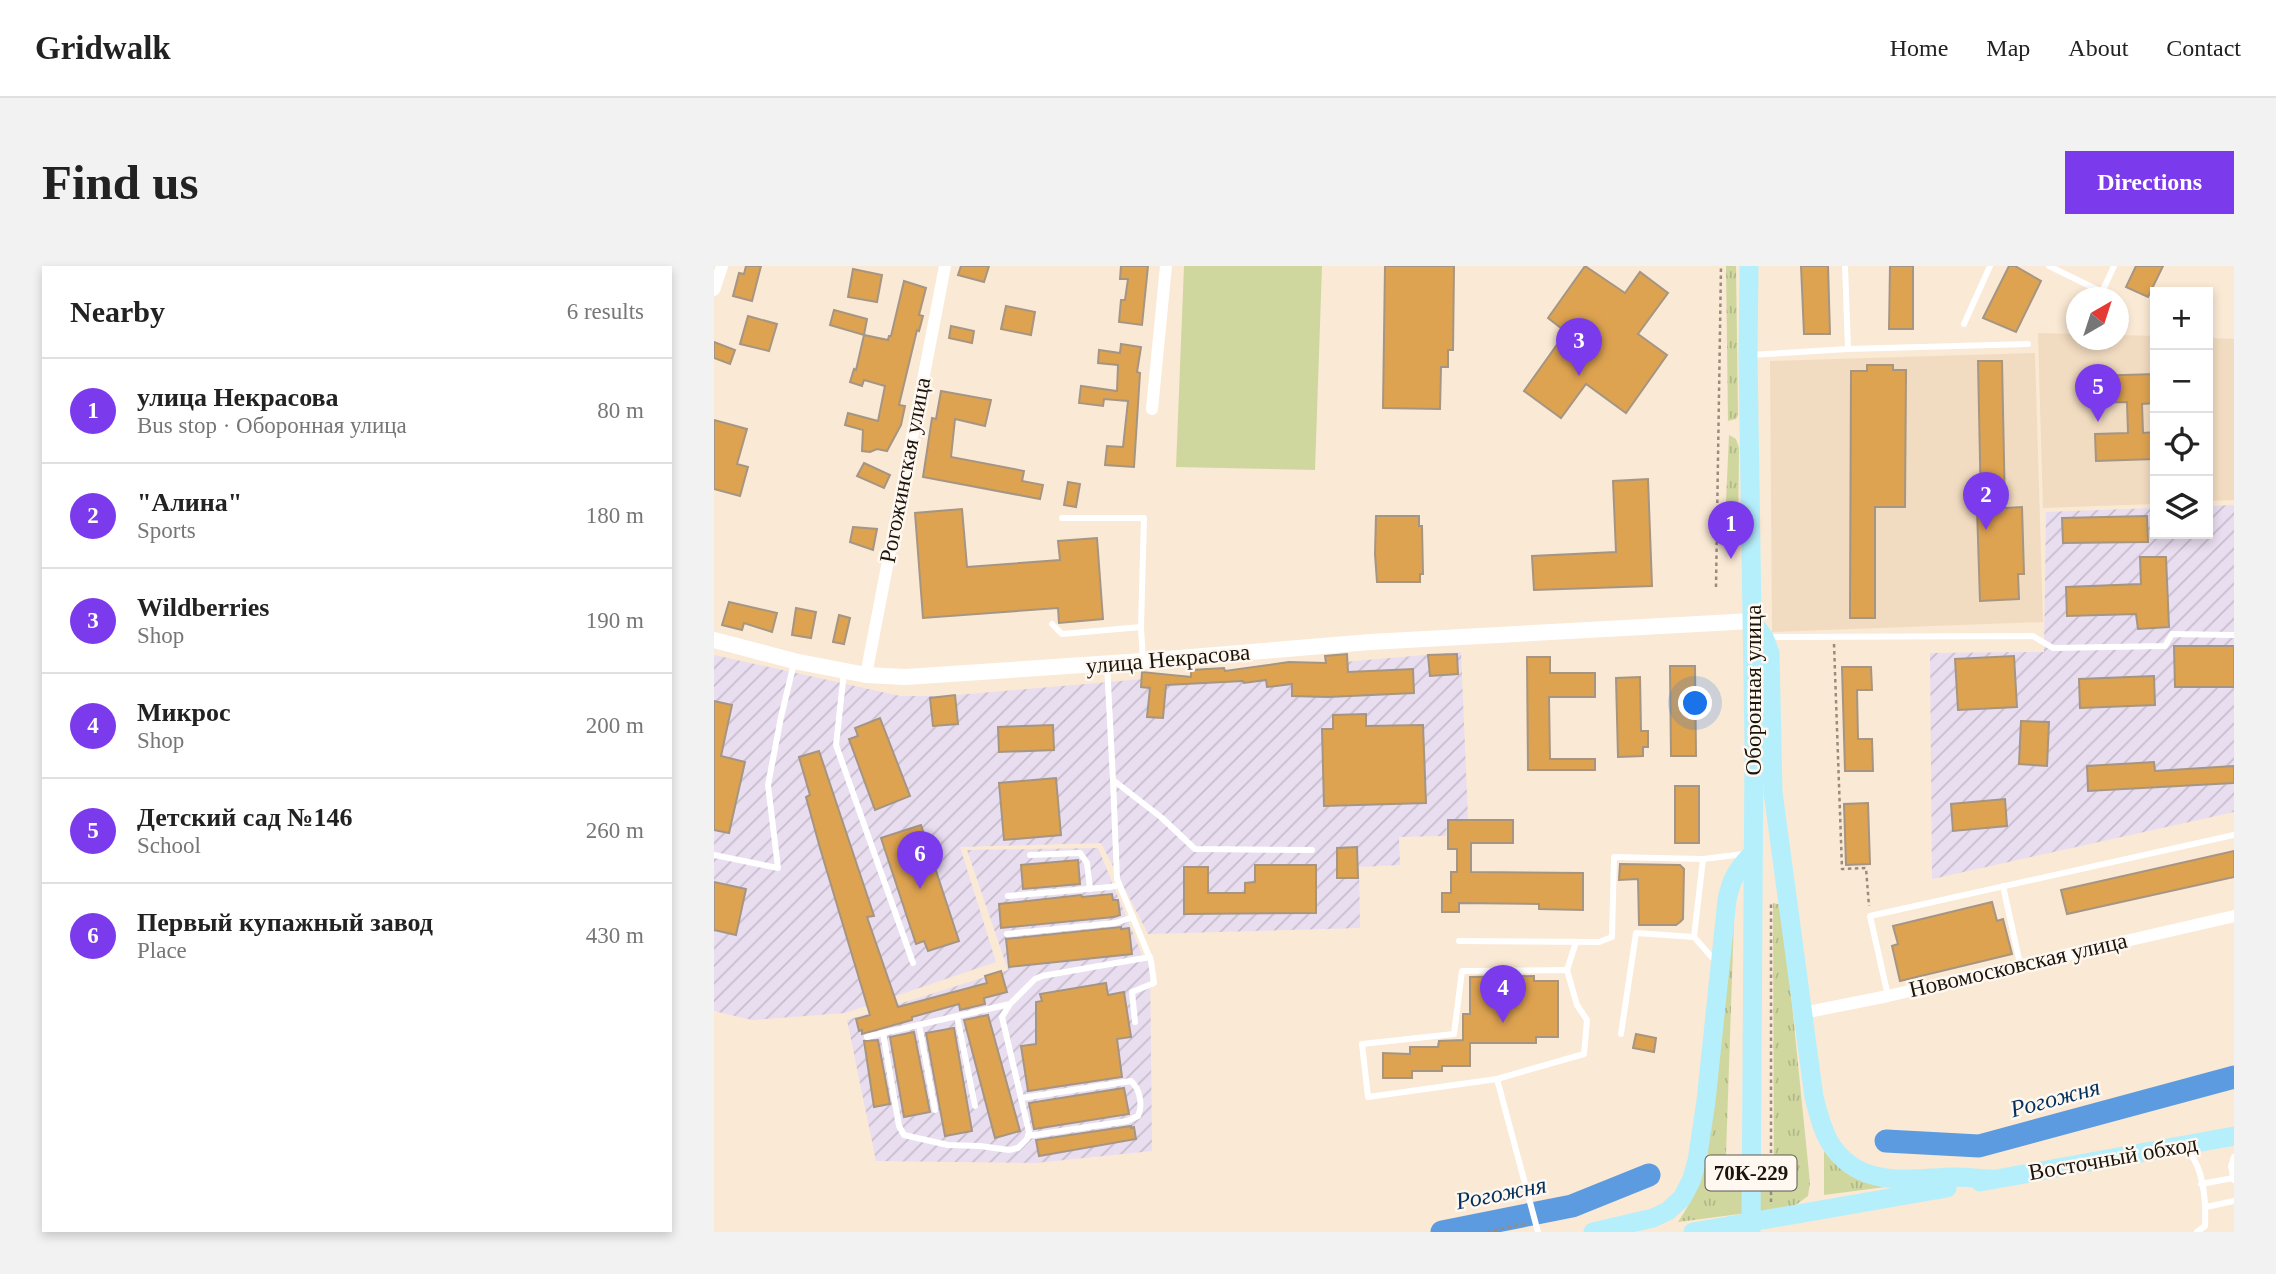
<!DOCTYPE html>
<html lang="en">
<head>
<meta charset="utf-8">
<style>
  :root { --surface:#fff; --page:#f2f2f2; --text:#222; --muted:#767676; --line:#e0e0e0; --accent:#7c3aed }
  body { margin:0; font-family:Georgia,serif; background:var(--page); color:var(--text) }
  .controls { position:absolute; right:21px; top:21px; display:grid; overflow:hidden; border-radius:0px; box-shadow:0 4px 10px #0003 }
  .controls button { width:63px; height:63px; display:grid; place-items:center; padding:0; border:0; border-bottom:2px solid var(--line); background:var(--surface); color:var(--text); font:35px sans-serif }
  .compass { position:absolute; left:1352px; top:21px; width:63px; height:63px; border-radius:50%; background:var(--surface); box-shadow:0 4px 10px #0003; rotate:39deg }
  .you { position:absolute; left:982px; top:438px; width:24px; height:24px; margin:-18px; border:5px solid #fff; border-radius:50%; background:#1a73e8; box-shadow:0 0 0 10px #1a73e833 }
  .badge { display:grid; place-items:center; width:46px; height:46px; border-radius:50%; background:var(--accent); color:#fff; font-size:23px; font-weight:700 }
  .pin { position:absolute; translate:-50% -58px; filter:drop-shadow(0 2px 4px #0008) }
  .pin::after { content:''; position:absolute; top:37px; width:24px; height:21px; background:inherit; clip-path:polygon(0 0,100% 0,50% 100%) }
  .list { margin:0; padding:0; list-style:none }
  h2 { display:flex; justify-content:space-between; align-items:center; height:91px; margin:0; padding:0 28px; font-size:30px }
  h2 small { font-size:23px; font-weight:400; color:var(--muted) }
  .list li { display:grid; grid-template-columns:46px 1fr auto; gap:21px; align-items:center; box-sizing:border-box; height:105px; padding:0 28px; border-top:2px solid var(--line) }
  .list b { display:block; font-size:26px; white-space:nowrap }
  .list p { margin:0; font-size:23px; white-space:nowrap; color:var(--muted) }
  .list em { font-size:23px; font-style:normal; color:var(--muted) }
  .icon { flex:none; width:38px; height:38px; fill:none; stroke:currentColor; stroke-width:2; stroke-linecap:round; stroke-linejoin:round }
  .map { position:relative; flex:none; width:1520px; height:966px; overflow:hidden; border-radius:0px }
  header { display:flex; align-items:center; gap:42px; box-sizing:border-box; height:98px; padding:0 35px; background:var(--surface); border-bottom:2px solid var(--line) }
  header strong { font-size:33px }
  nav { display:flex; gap:38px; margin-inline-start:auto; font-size:24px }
  .intro { display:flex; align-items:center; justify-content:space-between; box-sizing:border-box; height:168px; padding:0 42px }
  h1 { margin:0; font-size:49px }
  .button { padding:18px 32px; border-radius:0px; background:var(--accent); color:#fff; font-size:24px; font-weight:700 }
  main { display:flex; gap:42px; padding:0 42px }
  aside { flex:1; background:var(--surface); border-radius:0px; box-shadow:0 4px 10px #0003 }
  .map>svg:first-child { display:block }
</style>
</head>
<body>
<header>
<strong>Gridwalk</strong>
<nav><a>Home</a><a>Map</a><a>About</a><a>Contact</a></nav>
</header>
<div class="intro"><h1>Find us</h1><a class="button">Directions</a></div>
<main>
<aside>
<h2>Nearby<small>6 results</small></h2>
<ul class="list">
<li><span class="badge">1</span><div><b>улица Некрасова</b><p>Bus stop · Оборонная улица</p></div><em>80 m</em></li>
<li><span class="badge">2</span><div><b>&quot;Алина&quot;</b><p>Sports</p></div><em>180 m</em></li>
<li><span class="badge">3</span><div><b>Wildberries</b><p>Shop</p></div><em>190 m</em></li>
<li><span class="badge">4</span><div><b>Микрос</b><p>Shop</p></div><em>200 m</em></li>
<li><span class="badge">5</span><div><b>Детский сад №146</b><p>School</p></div><em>260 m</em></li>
<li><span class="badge">6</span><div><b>Первый купажный завод</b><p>Place</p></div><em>430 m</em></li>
</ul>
</aside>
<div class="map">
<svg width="1520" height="966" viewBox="0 0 1520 966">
  <defs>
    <pattern id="industrial-furrows" width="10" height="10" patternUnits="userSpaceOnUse" patternTransform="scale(1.75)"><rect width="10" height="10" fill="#e9ddf0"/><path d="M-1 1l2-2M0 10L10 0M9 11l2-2" fill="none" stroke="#c7bdcd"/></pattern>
    <pattern id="grass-tufts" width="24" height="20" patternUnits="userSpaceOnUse" patternTransform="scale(1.75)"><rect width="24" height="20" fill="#cfd79f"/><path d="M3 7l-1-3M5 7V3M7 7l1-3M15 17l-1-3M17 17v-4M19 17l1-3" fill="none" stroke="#b1b888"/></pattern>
  </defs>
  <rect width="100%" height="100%" fill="#fae9d4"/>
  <g fill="url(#industrial-furrows)">
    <polygon points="1520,239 1520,546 1218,613 1216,387 1330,386 1332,246 1441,242 1441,268 1494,268 1494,240"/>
    <polygon points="747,386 754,553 733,553 732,570 685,571 686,599 645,601 646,662 434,668 387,577 246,581 282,696 131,747 38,754 0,745 0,389 186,430 231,430"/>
    <polygon points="384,582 428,689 436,691 438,885 321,897 162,895 133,754 294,704 253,584"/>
  </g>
  <g fill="#f2dcc1">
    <polygon points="1324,67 1362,68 1363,74 1405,74 1405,69 1441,70 1441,238 1329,242"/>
    <polygon points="1494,72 1520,73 1520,234 1494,235"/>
    <polygon points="1321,87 1329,356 1058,366 1056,95"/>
  </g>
  <g fill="url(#grass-tufts)">
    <polygon points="1012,0 1022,0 1024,149 1022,153 1014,155"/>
    <polygon points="1015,169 1022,173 1025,182 1024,267 1021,280 1011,258"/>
    <path d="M1059 637 1068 639 1096 917 1094 930 1079 941 964 956C979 934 988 914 993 889L1020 653 1011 918 1014 925 1060 920Z"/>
    <polygon points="1110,882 1171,921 1110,929"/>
  </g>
  <polygon fill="#cfd79f" points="470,0 608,0 601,204 462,201"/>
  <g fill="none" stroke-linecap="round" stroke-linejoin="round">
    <g stroke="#5d9be0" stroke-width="23">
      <polyline points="1172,875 1265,880 1520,811"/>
      <polyline points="728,966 858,940 935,909"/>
    </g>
  </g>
  <g fill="#dea351" stroke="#a59582" stroke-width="2">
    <polygon points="32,0 47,0 38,35 19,30 25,7 30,8"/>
    <polygon points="247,0 275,0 270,16 244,9"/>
    <polygon points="407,0 434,0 428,59 405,56 407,34 411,34 414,13 406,13"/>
    <polygon points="671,0 740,0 739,84 734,84 734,101 727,101 726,143 669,142"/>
    <polygon points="871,0 911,27 926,6 954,27 924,68 953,89 912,147 872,118 847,152 810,125 852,66 834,52"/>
    <polygon points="1087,0 1114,0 1116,68 1090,68"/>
    <polygon points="1176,0 1199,0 1199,63 1175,63"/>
    <polygon points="1295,0 1301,0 1327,15 1302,66 1269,52"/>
    <polygon points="1422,0 1449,0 1434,31 1412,21"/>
    <polygon points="139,3 168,9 163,36 134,31"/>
    <polygon points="190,15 212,22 205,49 209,50 205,65 203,64 185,139 191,140 187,159 173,185 163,183 156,186 148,185 149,164 131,159 134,147 164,155 171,120 150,114 148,120 136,116 140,103 142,104 150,69 174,74 175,70 177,70"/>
    <polygon points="292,40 321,46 317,69 287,63"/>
    <polygon points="120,44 153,53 150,69 116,59"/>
    <polygon points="34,50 63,58 55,85 26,78"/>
    <polygon points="237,60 260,65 258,77 235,72"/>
    <polygon points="0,76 21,84 16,98 0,92"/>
    <polygon points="407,78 427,81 423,106 426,107 420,201 391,199 393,180 409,181 414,135 390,133 389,140 365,137 367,120 403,125 404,99 384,97 385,84 406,87"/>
    <polygon points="1264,95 1288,95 1291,242 1308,241 1310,308 1304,308 1305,333 1266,335 1263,243 1267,243"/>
    <polygon points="1153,99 1179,99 1179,104 1192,104 1191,241 1161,241 1161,352 1136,352 1137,105 1153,105"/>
    <polygon points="1441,108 1441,137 1428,138 1429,167 1441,166 1441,193 1382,195 1381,168 1414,167 1413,136 1379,137 1378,110"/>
    <polygon points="227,125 277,134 271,160 241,153 237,191 310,205 308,215 329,219 326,233 209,211 218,152 222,153"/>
    <polygon points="0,154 33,163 23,198 34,201 26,230 0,223"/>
    <polygon points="150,197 176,209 170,222 143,210"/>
    <polygon points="934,213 938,320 820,324 818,290 902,286 899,215"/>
    <polygon points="354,216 366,218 362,241 350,239"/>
    <polygon points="248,243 253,301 346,294 344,275 383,272 389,353 345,357 344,342 209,352 201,247"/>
    <polygon points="662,250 705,250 705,260 708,260 709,308 706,308 706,316 663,316 661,288"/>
    <polygon points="1433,250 1434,276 1349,277 1348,252"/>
    <polygon points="139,261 163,263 159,284 136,276"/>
    <polygon points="1426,291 1452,291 1455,361 1424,363 1422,348 1353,350 1352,321 1427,318"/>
    <polygon points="15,336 63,347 58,366 30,357 28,364 8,359"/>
    <polygon points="82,342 102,346 97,372 78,369"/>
    <polygon points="125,349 136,352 130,378 119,376"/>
    <polygon points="1460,380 1520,380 1520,421 1461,421"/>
    <polygon points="633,388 634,406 699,403 700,427 614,431 578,430 578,418 553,421 552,414 530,417 529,415 452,419 449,452 433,451 436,422 427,421 428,406 477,411 477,404 510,402 511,405 575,396 612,397 611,390"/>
    <polygon points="743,388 744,408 716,410 714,389"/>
    <polygon points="1300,390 1303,441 1244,444 1241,393"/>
    <polygon points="813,391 836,391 836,407 881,407 881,431 835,431 836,493 881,493 881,504 814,504"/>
    <polygon points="956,400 981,400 982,490 957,490"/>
    <polygon points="1128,401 1157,401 1158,424 1143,424 1144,473 1158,473 1159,505 1131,505"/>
    <polygon points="1440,410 1441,439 1366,442 1365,413"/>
    <polygon points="926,411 927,465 934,465 934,481 929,481 929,490 904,491 902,412"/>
    <polygon points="241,429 244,458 219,460 216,432"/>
    <polygon points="0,435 18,439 7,490 31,496 15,567 0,564"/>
    <polygon points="652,448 652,460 709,459 712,537 610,540 608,463 619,463 619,449"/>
    <polygon points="166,452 196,530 161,544 135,473 144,470 141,462"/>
    <polygon points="1307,455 1335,456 1333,500 1305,498"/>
    <polygon points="339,459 340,484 285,486 284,461"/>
    <polygon points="105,485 160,650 153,651 184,741 273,717 271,710 287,705 293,726 270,732 271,738 246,744 245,738 198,751 198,754 148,768 148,764 145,765 142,753 156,749 106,582 92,531 96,529 85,491"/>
    <polygon points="1440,496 1441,505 1520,500 1520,517 1374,525 1373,500"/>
    <polygon points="342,512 347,569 290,574 285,517"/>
    <rect x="961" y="520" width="24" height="57"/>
    <polygon points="1291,533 1293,560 1239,565 1237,538"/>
    <polygon points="1154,537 1156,598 1132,599 1130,538"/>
    <polygon points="734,554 799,554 799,577 757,577 757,606 869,607 869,644 825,643 825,638 745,637 745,646 728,646 728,627 737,627 737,606 743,606 743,583 734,583"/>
    <polygon points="207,559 245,675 214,685 210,675 202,678 167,572"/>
    <polygon points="643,581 644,612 623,612 623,582"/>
    <polygon points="1520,585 1520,611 1353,648 1347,624"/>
    <polygon points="364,594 366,618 309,623 307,599"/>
    <polygon points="906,598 966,599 970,603 969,653 966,656 962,659 925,659 924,613 905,614"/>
    <polygon points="541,599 602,599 602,647 470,648 470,601 494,601 494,627 531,627 531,617 541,616"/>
    <polygon points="0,616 32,623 22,669 0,664"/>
    <polygon points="398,628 399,634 404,634 406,649 400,651 287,662 285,638 367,629 368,631"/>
    <polygon points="1278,636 1283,655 1289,653 1298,688 1186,715 1178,680 1184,678 1179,660"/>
    <polygon points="407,661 407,663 415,662 418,688 295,701 292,673"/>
    <polygon points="820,710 820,715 844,715 844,771 822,771 822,777 756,777 756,800 728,800 728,805 698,805 698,812 669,812 669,787 696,788 696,781 724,781 725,775 749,774 749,748 756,748 756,711"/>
    <polygon points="392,717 394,729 410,726 417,771 403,773 408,811 314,825 307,780 322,778 322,736 328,735 326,728"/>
    <polygon points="274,749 306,865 281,872 250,754"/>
    <polygon points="240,762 258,865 231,870 212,767"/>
    <polygon points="200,766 216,846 190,851 176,771"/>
    <polygon points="922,768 942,772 940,786 919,782"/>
    <polygon points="164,774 176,838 160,841 150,775"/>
    <polygon points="410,822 415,848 320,863 315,837"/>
    <polygon points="417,860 417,862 420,861 422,873 325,890 322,874"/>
  </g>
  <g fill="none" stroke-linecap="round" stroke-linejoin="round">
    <g stroke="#988c7d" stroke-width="2.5" stroke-dasharray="3.5 3.5" stroke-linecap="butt">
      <polyline points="1002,321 1007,0"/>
      <polyline points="1120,378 1128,603 1152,602 1155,640"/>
      <polyline points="1057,936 1057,638"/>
      <polyline points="773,966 814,957"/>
    </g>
    <g stroke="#fff" stroke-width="6">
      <polyline points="1131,0 1134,83"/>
      <polyline points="1335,0 1388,26 1400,0"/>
      <polyline points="1250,58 1276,0"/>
      <polyline points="1036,89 1134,83 1314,78"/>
      <polyline points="348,252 430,252 427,361 429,395"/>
      <polyline points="338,358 348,368 427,361"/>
      <polyline points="1055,371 1319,370 1339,382 1451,380 1458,368 1520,369"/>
      <polyline points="393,398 399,514 448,552 481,583 598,584"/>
      <polyline points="130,406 122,479 199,697"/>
      <polyline points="399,514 403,613 437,695 440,717 418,726 421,756"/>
      <polyline points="0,589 64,602 54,519 67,451 80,397"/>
      <polyline points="316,589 366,587 373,597 376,623"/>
      <polyline points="1289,620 1306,698"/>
      <polyline points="294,630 396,621 405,619"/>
      <polyline points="293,668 401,657 419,651"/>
      <polyline points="980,671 989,593"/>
      <polyline points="745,675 885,676 898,671 900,591 989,593 1030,588"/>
      <polyline points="853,704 862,676"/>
      <polyline points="1174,730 1156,650 1520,569"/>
      <polyline points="296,738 288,751 315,866 313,873 304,882 295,884 266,880 234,879 190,869 185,860 169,767 296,738 321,713 328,710 436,691"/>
      <polyline points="243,750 261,840"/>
      <polyline points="205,759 221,844"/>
      <polyline points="907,768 922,667 980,671 1002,696"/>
      <polyline points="153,771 169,767"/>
      <polyline points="783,813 654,831 648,778 740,768 748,705 853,704 863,739 873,754 870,788 783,813 824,966"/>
      <path d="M308 832 417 815C426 823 429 839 424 850L413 855 314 870"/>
      <path d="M1471 882C1490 899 1492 936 1491 960L1483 966"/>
      <polyline points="1520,891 1517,900 1520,914"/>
      <polyline points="1487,918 1519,912"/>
      <polyline points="1492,941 1520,935"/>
    </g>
    <g stroke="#fff" stroke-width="12">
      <polyline points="0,24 8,0"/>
      <polyline points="438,143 452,0"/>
      <polyline points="152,409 231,0"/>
      <polyline points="1089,747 1174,730 1520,650"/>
    </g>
    <polyline stroke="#fff" stroke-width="16" points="0,374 80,395 152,409 192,411 429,395 656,376 1038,355"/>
    <g stroke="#b6effc" stroke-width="19">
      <polyline points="1035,0 1034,89 1040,481 1037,966"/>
      <path d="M1039 356 1050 371 1056 387 1059 526 1100 831C1104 847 1108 863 1116 877 1146 924 1195 912 1240 911 1253 911 1266 913 1278 913"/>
      <polyline points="1266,916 1520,870"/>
      <path d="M879 966 939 952 954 945 968 932 977 915 983 895 992 835 1013 634C1017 613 1024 602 1039 587"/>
      <polyline points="979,966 1233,922"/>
    </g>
  </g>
  <g text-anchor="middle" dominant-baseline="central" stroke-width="5" stroke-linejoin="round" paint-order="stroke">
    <rect fill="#fff8f0" stroke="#5f5851" stroke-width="2" x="991.5" y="889.5" width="91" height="35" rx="5"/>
    <g font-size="21" font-weight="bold" fill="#1a140d">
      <text x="1037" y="907">70К-229</text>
    </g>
    <g font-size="23" fill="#1a140d" stroke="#fff8f0">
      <text transform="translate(191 204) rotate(-79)">Рогожинская улица</text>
      <text transform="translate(454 393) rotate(-5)">улица Некрасова</text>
      <text transform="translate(1039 424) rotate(-90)">Оборонная улица</text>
      <text transform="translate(1304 699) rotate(-13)">Новомосковская улица</text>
      <text transform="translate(1399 892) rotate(-10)">Восточный обход</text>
    </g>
    <g font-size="24" font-style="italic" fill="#04315d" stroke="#fff8f0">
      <text transform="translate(1341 832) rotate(-15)">Рогожня</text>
      <text transform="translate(787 927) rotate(-11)">Рогожня</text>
    </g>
  </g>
</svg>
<div class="controls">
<button>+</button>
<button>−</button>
<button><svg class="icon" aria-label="locate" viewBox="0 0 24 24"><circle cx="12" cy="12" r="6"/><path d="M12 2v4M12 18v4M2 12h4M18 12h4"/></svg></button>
<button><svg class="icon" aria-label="layers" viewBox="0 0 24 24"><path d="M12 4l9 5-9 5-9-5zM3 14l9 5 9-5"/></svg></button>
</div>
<svg class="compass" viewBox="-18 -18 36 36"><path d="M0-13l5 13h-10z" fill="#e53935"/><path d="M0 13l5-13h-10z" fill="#767676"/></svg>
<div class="you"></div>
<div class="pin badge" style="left:1017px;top:293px">1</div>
<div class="pin badge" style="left:1272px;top:264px">2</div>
<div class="pin badge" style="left:865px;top:110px">3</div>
<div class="pin badge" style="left:789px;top:757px">4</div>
<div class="pin badge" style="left:1384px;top:156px">5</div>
<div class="pin badge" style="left:206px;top:623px">6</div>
</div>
</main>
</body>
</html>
